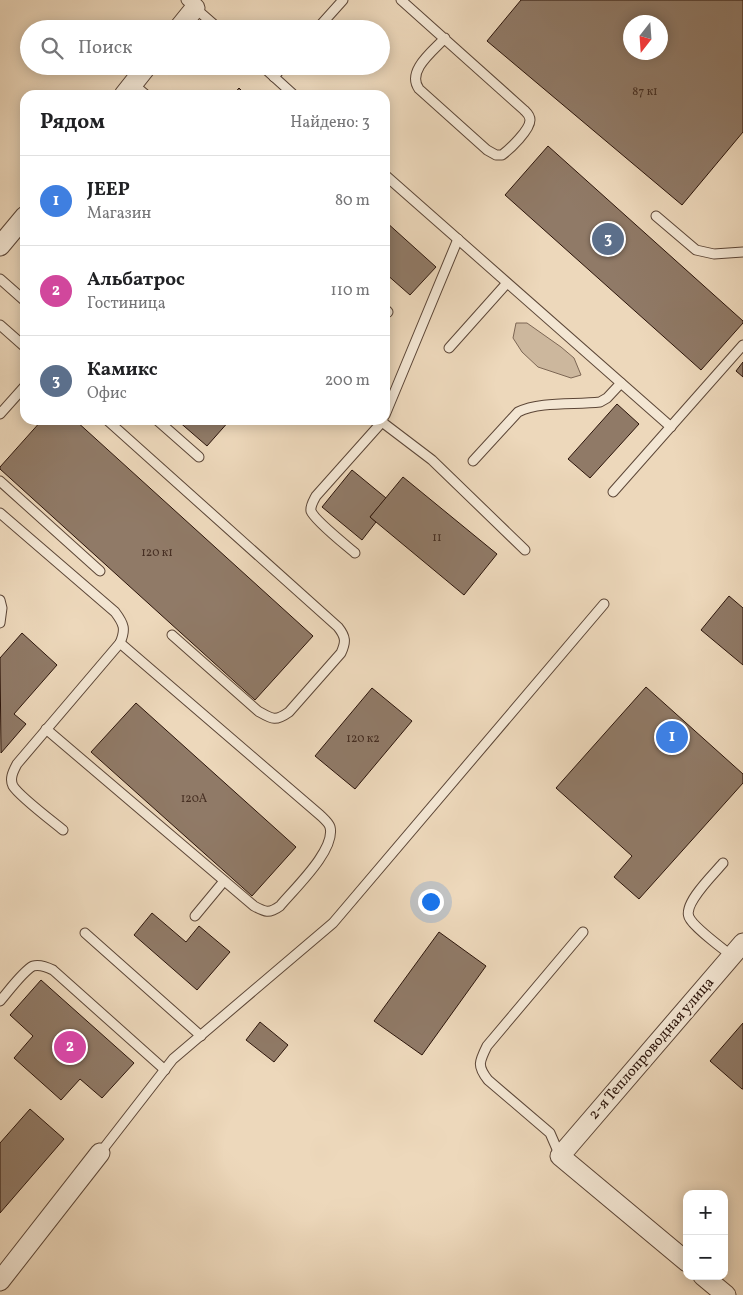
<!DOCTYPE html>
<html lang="ru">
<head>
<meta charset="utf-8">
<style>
  :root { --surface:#fff; --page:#f2f2f2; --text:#202124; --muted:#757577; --line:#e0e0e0; --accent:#111827 }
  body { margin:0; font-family:Vollkorn,serif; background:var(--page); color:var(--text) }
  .controls { position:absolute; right:15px; bottom:15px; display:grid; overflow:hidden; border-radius:10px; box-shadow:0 2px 12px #0003 }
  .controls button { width:45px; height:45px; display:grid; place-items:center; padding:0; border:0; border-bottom:1px solid var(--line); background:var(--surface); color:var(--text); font:25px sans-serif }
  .compass { position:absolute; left:623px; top:15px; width:45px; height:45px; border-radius:50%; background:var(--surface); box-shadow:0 2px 12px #0003; rotate:197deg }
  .you { position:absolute; left:430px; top:901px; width:18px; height:18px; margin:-12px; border:4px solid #fff; border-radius:50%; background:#1a73e8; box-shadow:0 0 0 8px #1a73e833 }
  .badge { display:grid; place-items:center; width:32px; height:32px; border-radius:50%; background:var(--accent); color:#fff; font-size:16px; font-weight:700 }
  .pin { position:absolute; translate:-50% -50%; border:2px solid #fff; box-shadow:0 1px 5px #0006 }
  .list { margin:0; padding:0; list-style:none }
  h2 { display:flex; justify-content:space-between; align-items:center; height:65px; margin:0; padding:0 20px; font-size:21px }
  h2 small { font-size:16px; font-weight:400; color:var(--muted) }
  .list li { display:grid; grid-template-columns:32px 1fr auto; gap:15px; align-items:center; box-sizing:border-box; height:90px; padding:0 20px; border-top:1px solid var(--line) }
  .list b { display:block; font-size:19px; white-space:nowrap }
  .list p { margin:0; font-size:16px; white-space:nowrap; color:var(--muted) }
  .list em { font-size:16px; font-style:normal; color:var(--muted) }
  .icon { flex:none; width:28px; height:28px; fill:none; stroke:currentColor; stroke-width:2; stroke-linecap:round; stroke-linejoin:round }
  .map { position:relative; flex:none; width:743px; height:1295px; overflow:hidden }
  .search { position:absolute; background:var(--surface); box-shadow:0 2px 12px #0003; left:20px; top:20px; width:370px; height:55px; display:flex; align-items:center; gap:12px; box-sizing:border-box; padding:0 18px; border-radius:28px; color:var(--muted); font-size:19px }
  .panel { position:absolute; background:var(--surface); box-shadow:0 2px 12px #0003; left:20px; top:90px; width:370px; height:335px; border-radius:15px }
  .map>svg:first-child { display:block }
</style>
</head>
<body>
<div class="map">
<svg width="743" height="1295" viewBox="0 0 743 1295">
  <rect width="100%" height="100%" fill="#edd8bb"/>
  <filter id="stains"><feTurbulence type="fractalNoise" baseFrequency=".004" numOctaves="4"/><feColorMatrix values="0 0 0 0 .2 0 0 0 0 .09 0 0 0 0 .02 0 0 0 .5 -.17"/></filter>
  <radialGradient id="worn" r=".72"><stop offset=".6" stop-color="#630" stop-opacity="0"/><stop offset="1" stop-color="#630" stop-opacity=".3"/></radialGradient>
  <polygon fill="#ccb79d" stroke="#7c6654" points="516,323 527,323 561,347 574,358 581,375 571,378 538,367 522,352 513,338"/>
  <g fill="#907a67" stroke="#2c150b" fill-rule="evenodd">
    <path d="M521 0H743V132L682 205 487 41ZM630 22H660V52H630Z"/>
    <polygon points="239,88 246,95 233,95"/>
    <polygon points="548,146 743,321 743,323 701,370 505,195"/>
    <polygon points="385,221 436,267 410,295 385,273"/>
    <polygon points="743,362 743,377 736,371"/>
    <polygon points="617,404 639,424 590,478 568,459"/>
    <polygon points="42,420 75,420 313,636 255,700 0,469 0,467"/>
    <polygon points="177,420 230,420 207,446"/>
    <polygon points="352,470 386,498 370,517 376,522 362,540 322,507"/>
    <polygon points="403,477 497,554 464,595 370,517"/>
    <polygon points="729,596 743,608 743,665 701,630"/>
    <polygon points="22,633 57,665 14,714 26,724 1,753 0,658"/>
    <polygon points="646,687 743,774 743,783 639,899 614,877 632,856 556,788"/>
    <polygon points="372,688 412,721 355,789 315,756"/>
    <polygon points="136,703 296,847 252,896 91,752"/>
    <polygon points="152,913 186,942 199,926 230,952 197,990 134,935"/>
    <polygon points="439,932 486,966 422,1055 374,1021"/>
    <polygon points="41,980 134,1063 102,1098 80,1079 61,1100 14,1058 33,1036 10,1015"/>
    <polygon points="260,1022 288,1045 274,1062 246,1040"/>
    <polygon points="743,1023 743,1089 742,1089 710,1061"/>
    <polygon points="30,1109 64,1139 0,1213 0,1143"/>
  </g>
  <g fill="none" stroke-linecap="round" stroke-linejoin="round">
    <defs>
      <g id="service">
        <polyline points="186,0 219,29"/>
        <path d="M401 0 524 110C527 113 530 115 530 120 530 130 510 149 502 155H496L487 150 419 89C406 71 433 51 445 38"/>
        <polyline points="317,29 343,0"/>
        <polyline points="262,66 294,95"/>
        <polyline points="274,77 283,66"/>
        <polyline points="133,84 146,95"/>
        <polyline points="385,175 671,427"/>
        <polyline points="656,216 696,250 714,254 743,252"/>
        <polyline points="0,279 25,301"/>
        <polyline points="385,309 388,312"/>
        <polyline points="0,325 25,347"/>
        <polyline points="449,348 507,283"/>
        <polyline points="0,414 25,386"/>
        <polyline points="385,415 458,239"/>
        <path d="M107 420 338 627C346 637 346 642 341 653L289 712C275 722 272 719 258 711L172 635"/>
        <polyline points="157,420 199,457"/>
        <polyline points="383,420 382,422 432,460 525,550"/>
        <path d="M473 461 518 412C540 401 575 405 600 402L607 398 621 383"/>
        <polyline points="0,481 100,571"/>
        <polyline points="613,492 743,345"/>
        <path d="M0 513 115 612C124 624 126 629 120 643L17 764C14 770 9 778 13 786 19 796 52 821 63 830"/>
        <path d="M355 553C347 546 314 520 311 511 310 506 314 500 316 496L382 422"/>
        <polyline points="0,600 2,608 0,623"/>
        <path d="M46 729 254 906C265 912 269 914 280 906 294 889 336 850 330 827 329 823 323 818 320 815L120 643"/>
        <path d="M723 863C715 873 683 903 689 917 693 927 722 948 732 956"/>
        <polyline points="195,916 224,881"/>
        <polyline points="85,933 201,1036"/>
        <path d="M0 1001C8 992 23 971 33 966 40 964 47 967 53 970L165 1070"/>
        <polyline points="100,1153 173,1059 333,923 604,604"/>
        <path d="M560 1156 550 1133 488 1080C477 1066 479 1062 487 1046L583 932"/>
      </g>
      <g id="minor">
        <polyline points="178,29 195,8"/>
        <polyline points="124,95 147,66"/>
        <polyline points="0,246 25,216"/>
        <polyline points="687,1262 560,1156 743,943"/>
        <polyline points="703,1276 726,1295"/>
        <polyline points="0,1281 100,1153"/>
      </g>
    </defs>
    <use href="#service" stroke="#5c4637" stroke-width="11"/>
    <use href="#minor" stroke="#5c4637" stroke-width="21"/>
    <use href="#service" stroke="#f3e6d3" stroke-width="9"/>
    <use href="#minor" stroke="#f3e6d3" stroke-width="19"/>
  </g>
  <g text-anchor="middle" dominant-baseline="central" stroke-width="4.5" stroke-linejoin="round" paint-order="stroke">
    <g font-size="12" fill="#452e22">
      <text x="645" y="92">87 к1</text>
      <text x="437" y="538">11</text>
      <text x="157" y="553">120 к1</text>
      <text x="363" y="739">120 к2</text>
      <text x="194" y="799">120А</text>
    </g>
    <g font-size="15" fill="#2c150b" stroke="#f3e6d3">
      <text transform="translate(652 1049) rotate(-49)">2-я Теплопроводная улица</text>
    </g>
  </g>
  <rect width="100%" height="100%" filter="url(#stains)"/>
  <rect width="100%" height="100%" fill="url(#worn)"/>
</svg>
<div class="controls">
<button>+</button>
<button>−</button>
</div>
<svg class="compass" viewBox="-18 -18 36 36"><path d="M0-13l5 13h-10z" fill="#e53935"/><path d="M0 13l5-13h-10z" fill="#757577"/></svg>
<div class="you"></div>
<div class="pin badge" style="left:672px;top:737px;background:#3f7fe0">1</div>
<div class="pin badge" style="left:70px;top:1047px;background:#d1479c">2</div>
<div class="pin badge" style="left:608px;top:239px;background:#5c6f8a">3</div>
<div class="search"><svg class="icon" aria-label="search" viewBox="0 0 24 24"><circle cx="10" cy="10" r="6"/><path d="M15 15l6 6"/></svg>Поиск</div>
<section class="panel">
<h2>Рядом<small>Найдено: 3</small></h2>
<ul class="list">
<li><span class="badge" style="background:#3f7fe0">1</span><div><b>JEEP</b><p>Магазин</p></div><em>80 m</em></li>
<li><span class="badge" style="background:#d1479c">2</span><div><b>Альбатрос</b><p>Гостиница</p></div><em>110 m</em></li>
<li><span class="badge" style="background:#5c6f8a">3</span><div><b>Камикс</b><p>Офис</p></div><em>200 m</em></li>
</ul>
</section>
</div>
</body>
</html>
